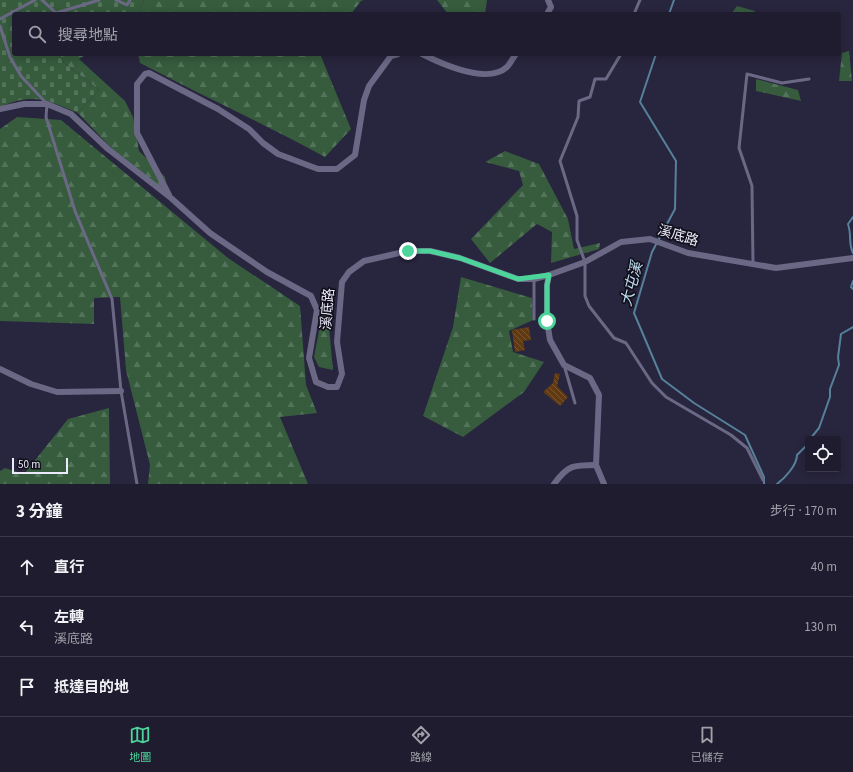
<!DOCTYPE html>
<html lang="zh-TW">
<head>
<meta charset="utf-8">
<style>
  :root { --surface:#1e1c2e; --page:#262536; --text:#f1f3f6; --muted:#a1a1aa; --line:#3c3a4a; --accent:#4cd49b }
  body { margin:0; font-family:"Source Sans 3","Noto Sans TC",sans-serif; background:var(--page); color:var(--text) }
  .controls { position:absolute; right:12px; bottom:12px; display:grid; overflow:hidden; border-radius:4px; box-shadow:0 2px 10px #0003 }
  .controls button { width:36px; height:36px; display:grid; place-items:center; padding:0; border:0; border-bottom:1px solid var(--line); background:var(--surface); color:var(--text); font:20px sans-serif }
  .scale { position:absolute; left:12px; bottom:10px; width:56px; box-sizing:border-box; padding-left:4px; border:2px solid #ecebfc; border-top:0; font-size:11px; line-height:14px; white-space:nowrap; color:#ecebfc; -webkit-text-stroke:3px #11101b; paint-order:stroke }
  .stop { position:absolute; width:12px; height:12px; margin:-9px; border:3px solid #4cd49b; border-radius:50%; background:#fff }
  .stop.end { background:#4cd49b; border-color:#fff; box-shadow:0 1px 4px #0008 }
  .list { margin:0; padding:0; list-style:none }
  h2 { display:flex; justify-content:space-between; align-items:center; height:52px; margin:0; padding:0 16px; font-size:17px }
  h2 small { font-size:13px; font-weight:400; color:var(--muted) }
  .list li { display:grid; grid-template-columns:26px 1fr auto; gap:12px; align-items:center; box-sizing:border-box; height:60px; padding:0 16px; border-top:1px solid var(--line) }
  .list b { display:block; font-size:15px; white-space:nowrap }
  .list p { margin:0; font-size:13px; white-space:nowrap; color:var(--muted) }
  .list em { font-size:13px; font-style:normal; color:var(--muted) }
  .icon { flex:none; width:22px; height:22px; fill:none; stroke:currentColor; stroke-width:2; stroke-linecap:round; stroke-linejoin:round }
  .map { position:relative; flex:none; width:853px; height:484px; overflow:hidden }
  .search { position:absolute; background:var(--surface); box-shadow:0 2px 10px #0003; left:12px; right:12px; top:12px; height:44px; display:flex; align-items:center; gap:10px; box-sizing:border-box; padding:0 14px; border-radius:4px; color:var(--muted); font-size:15px }
  .sheet { height:232px; background:var(--surface) }
  nav { display:flex; justify-content:space-around; align-items:center; box-sizing:border-box; height:56px; border-top:1px solid var(--line); background:var(--surface); font-size:11px; color:var(--muted) }
  nav a { display:grid; justify-items:center; gap:2px }
  nav .on { color:var(--accent) }
  .map>svg:first-child { display:block }
</style>
</head>
<body>
<div class="map">
<svg width="853" height="484" viewBox="0 0 853 484">
  <defs>
    <pattern id="forest-firs" width="22" height="20" patternUnits="userSpaceOnUse"><rect width="22" height="20" fill="#365b3d"/><path d="M5 1l3.5 6h-7zM16 11l3.5 6h-7z" fill="#53735a"/></pattern>
    <pattern id="cemetery-stones" width="16" height="16" patternUnits="userSpaceOnUse"><rect width="16" height="16" fill="#365b3d"/><path d="M2 7V4a2 2 0 0 1 4 0v3zM10 15v-3a2 2 0 0 1 4 0v3z" fill="#53735a"/></pattern>
    <pattern id="building-back-hatch" width="6" height="6" patternUnits="userSpaceOnUse"><rect width="6" height="6" fill="#613a11"/><path d="M-1 5l2 2M0 0l6 6M5-1l2 2" fill="none" stroke="#785735"/></pattern>
  </defs>
  <rect width="100%" height="100%" fill="#28253e"/>
  <g fill="url(#forest-firs)">
    <polygon points="144,0 364,0 361,1 351,14 137,14"/>
    <polygon points="437,0 487,0 485,14 448,14"/>
    <polygon points="737,6 755,11 753,14 731,14"/>
    <polygon points="849,51 852,81 839,81 842,53"/>
    <polygon points="60,54 87,54 79,59 125,101 133,117 139,151 165,177 168,194 118,155 78,113 99,90 62,61"/>
    <path d="M138 54H320L351 129 325 157C264 124 201 95 140 63Z"/>
    <polygon points="756,79 798,90 801,101 756,91"/>
    <polygon points="17,117 61,120 228,258 300,306 306,385 317,413 280,417 308,484 148,484 150,465 126,370 120,297 94,298 94,324 0,321 0,129"/>
    <polygon points="505,151 539,164 568,219 574,249 600,243 599,249 551,263 552,232 537,224 490,263 471,239 523,185 519,171 485,162"/>
    <polygon points="461,277 532,298 533,320 509,331 513,352 544,362 524,392 463,437 423,416 453,327"/>
    <polygon points="326,295 333,370 319,367 314,357"/>
    <polygon points="109,408 110,484 0,484 0,471 5,468 24,474 68,419"/>
  </g>
  <path fill="url(#cemetery-stones)" d="M0 0H144L137 14H14V54H60L62 61 99 90 78 113C48 100 32 92 0 107Z"/>
  <g fill="none" stroke-linecap="round" stroke-linejoin="round">
    <g stroke="#57819b" stroke-width="2">
      <polyline points="669,14 674,0"/>
      <polyline points="656,54 640,102 676,161 675,209 652,252 634,313 662,379 694,403 745,435 764,477 764,484"/>
      <path d="M853 217 848 224C852 236 848 243 853 253"/>
      <polyline points="853,281 851,287 853,289"/>
      <polyline points="810,439 819,428 830,397 830,389 839,365 838,357 841,334 853,327"/>
      <path d="M777 484C785 478 797 465 797 455L808 444"/>
    </g>
  </g>
  <g fill="url(#building-back-hatch)">
    <polygon points="529,327 531,340 523,341 525,350 515,352 512,330"/>
    <polygon points="555,373 560,374 557,386 568,397 560,406 543,392 553,383"/>
  </g>
  <g fill="none" stroke-linecap="round" stroke-linejoin="round">
    <g stroke="#6b6886" stroke-width="3">
      <polyline points="42,0 56,13 99,0"/>
      <polyline points="116,0 127,5 130,0"/>
      <polyline points="634,14 640,0"/>
      <polyline points="0,19 35,0"/>
      <polyline points="0,26 10,57 21,76 47,104 46,117 75,211 112,299 121,391 137,484"/>
      <polyline points="621,54 606,79 595,79 590,97 579,101 578,117 560,161 577,216 577,240 585,262 585,296 589,306 614,338 626,343 652,383 666,397 731,435 747,448 763,480"/>
      <polyline points="753,264 752,186 739,148 747,74 782,83 809,79"/>
      <polyline points="534,279 534,319"/>
      <polyline points="564,365 575,403"/>
    </g>
    <g stroke="#6b6886" stroke-width="6">
      <polyline points="547,14 551,7 548,0"/>
      <path d="M422 54C442 64 487 85 507 67 510 64 513 58 516 54"/>
      <polyline points="0,109 24,104 47,104 71,114 108,149 171,198 210,233 267,272 311,296 317,310 309,358 316,382 328,387 337,387 342,374 337,342 342,282 349,272 364,261 408,251 430,251 460,258 518,279 534,279 549,275 585,262 621,242 650,239 688,253 776,268 853,258"/>
      <polyline points="169,195 137,133 137,84 145,74 149,73 218,109 249,129 263,143 278,154 318,169 337,169 355,155 364,100 369,86 391,56 398,54"/>
      <polyline points="549,275 547,285 547,321 550,340 564,365 590,378 599,395 596,465 604,484"/>
      <polyline points="0,369 31,384 57,392 121,391"/>
      <path d="M554 484C568 465 573 465 596 465"/>
    </g>
  </g>
  <g fill="none" stroke-linecap="round" stroke-linejoin="round">
    <polyline stroke="#4cd49b" stroke-width="5" points="408,251 430,251 460,258 518,279 549,275 547,285 547,321"/>
  </g>
  <g text-anchor="middle" dominant-baseline="central" stroke-width="3.5" stroke-linejoin="round" paint-order="stroke">
    <g font-size="14" fill="#ecebfc" stroke="#11101b">
      <text transform="translate(678 236) rotate(17)">溪底路</text>
      <text transform="translate(328 309) rotate(-85)">溪底路</text>
    </g>
    <g font-size="15" font-style="italic" fill="#c2e2f5" stroke="#11101b">
      <text transform="translate(632 284) rotate(-75)">大屯溪</text>
    </g>
  </g>
</svg>
<div class="controls">
<button><svg class="icon" aria-label="locate" viewBox="0 0 24 24"><circle cx="12" cy="12" r="6"/><path d="M12 2v4M12 18v4M2 12h4M18 12h4"/></svg></button>
</div>
<div class="scale">50 m</div>
<div class="stop" style="left:547px;top:321px"></div>
<div class="stop end" style="left:408px;top:251px"></div>
<div class="search"><svg class="icon" aria-label="search" viewBox="0 0 24 24"><circle cx="10" cy="10" r="6"/><path d="M15 15l6 6"/></svg>搜尋地點</div>
</div>
<section class="sheet">
<h2>3 分鐘<small>步行 · 170 m</small></h2>
<ul class="list">
<li><svg class="icon" aria-label="ahead" viewBox="0 0 24 24"><path d="M12 20V5M6 11l6-6 6 6"/></svg><div><b>直行</b></div><em>40 m</em></li>
<li><svg class="icon" aria-label="left" viewBox="0 0 24 24"><path d="M17 20v-9H6M10 6l-5 5 5 5"/></svg><div><b>左轉</b><p>溪底路</p></div><em>130 m</em></li>
<li><svg class="icon" aria-label="arrive" viewBox="0 0 24 24"><path d="M6 21V4h12l-3 4 3 4H6"/></svg><div><b>抵達目的地</b></div></li>
</ul>
</section>
<nav>
<a class="on"><svg class="icon" aria-label="map" viewBox="0 0 24 24"><path d="M3 6l6-2 6 2 6-2v14l-6 2-6-2-6 2zM9 4v14M15 6v14"/></svg>地圖</a>
<a><svg class="icon" aria-label="directions" viewBox="0 0 24 24"><path d="M12 3l9 9-9 9-9-9zM9 14v-3h6M13 9l2 2-2 2"/></svg>路線</a>
<a><svg class="icon" aria-label="saved" viewBox="0 0 24 24"><path d="M7 4h10v16l-5-4-5 4z"/></svg>已儲存</a>
</nav>
</body>
</html>
